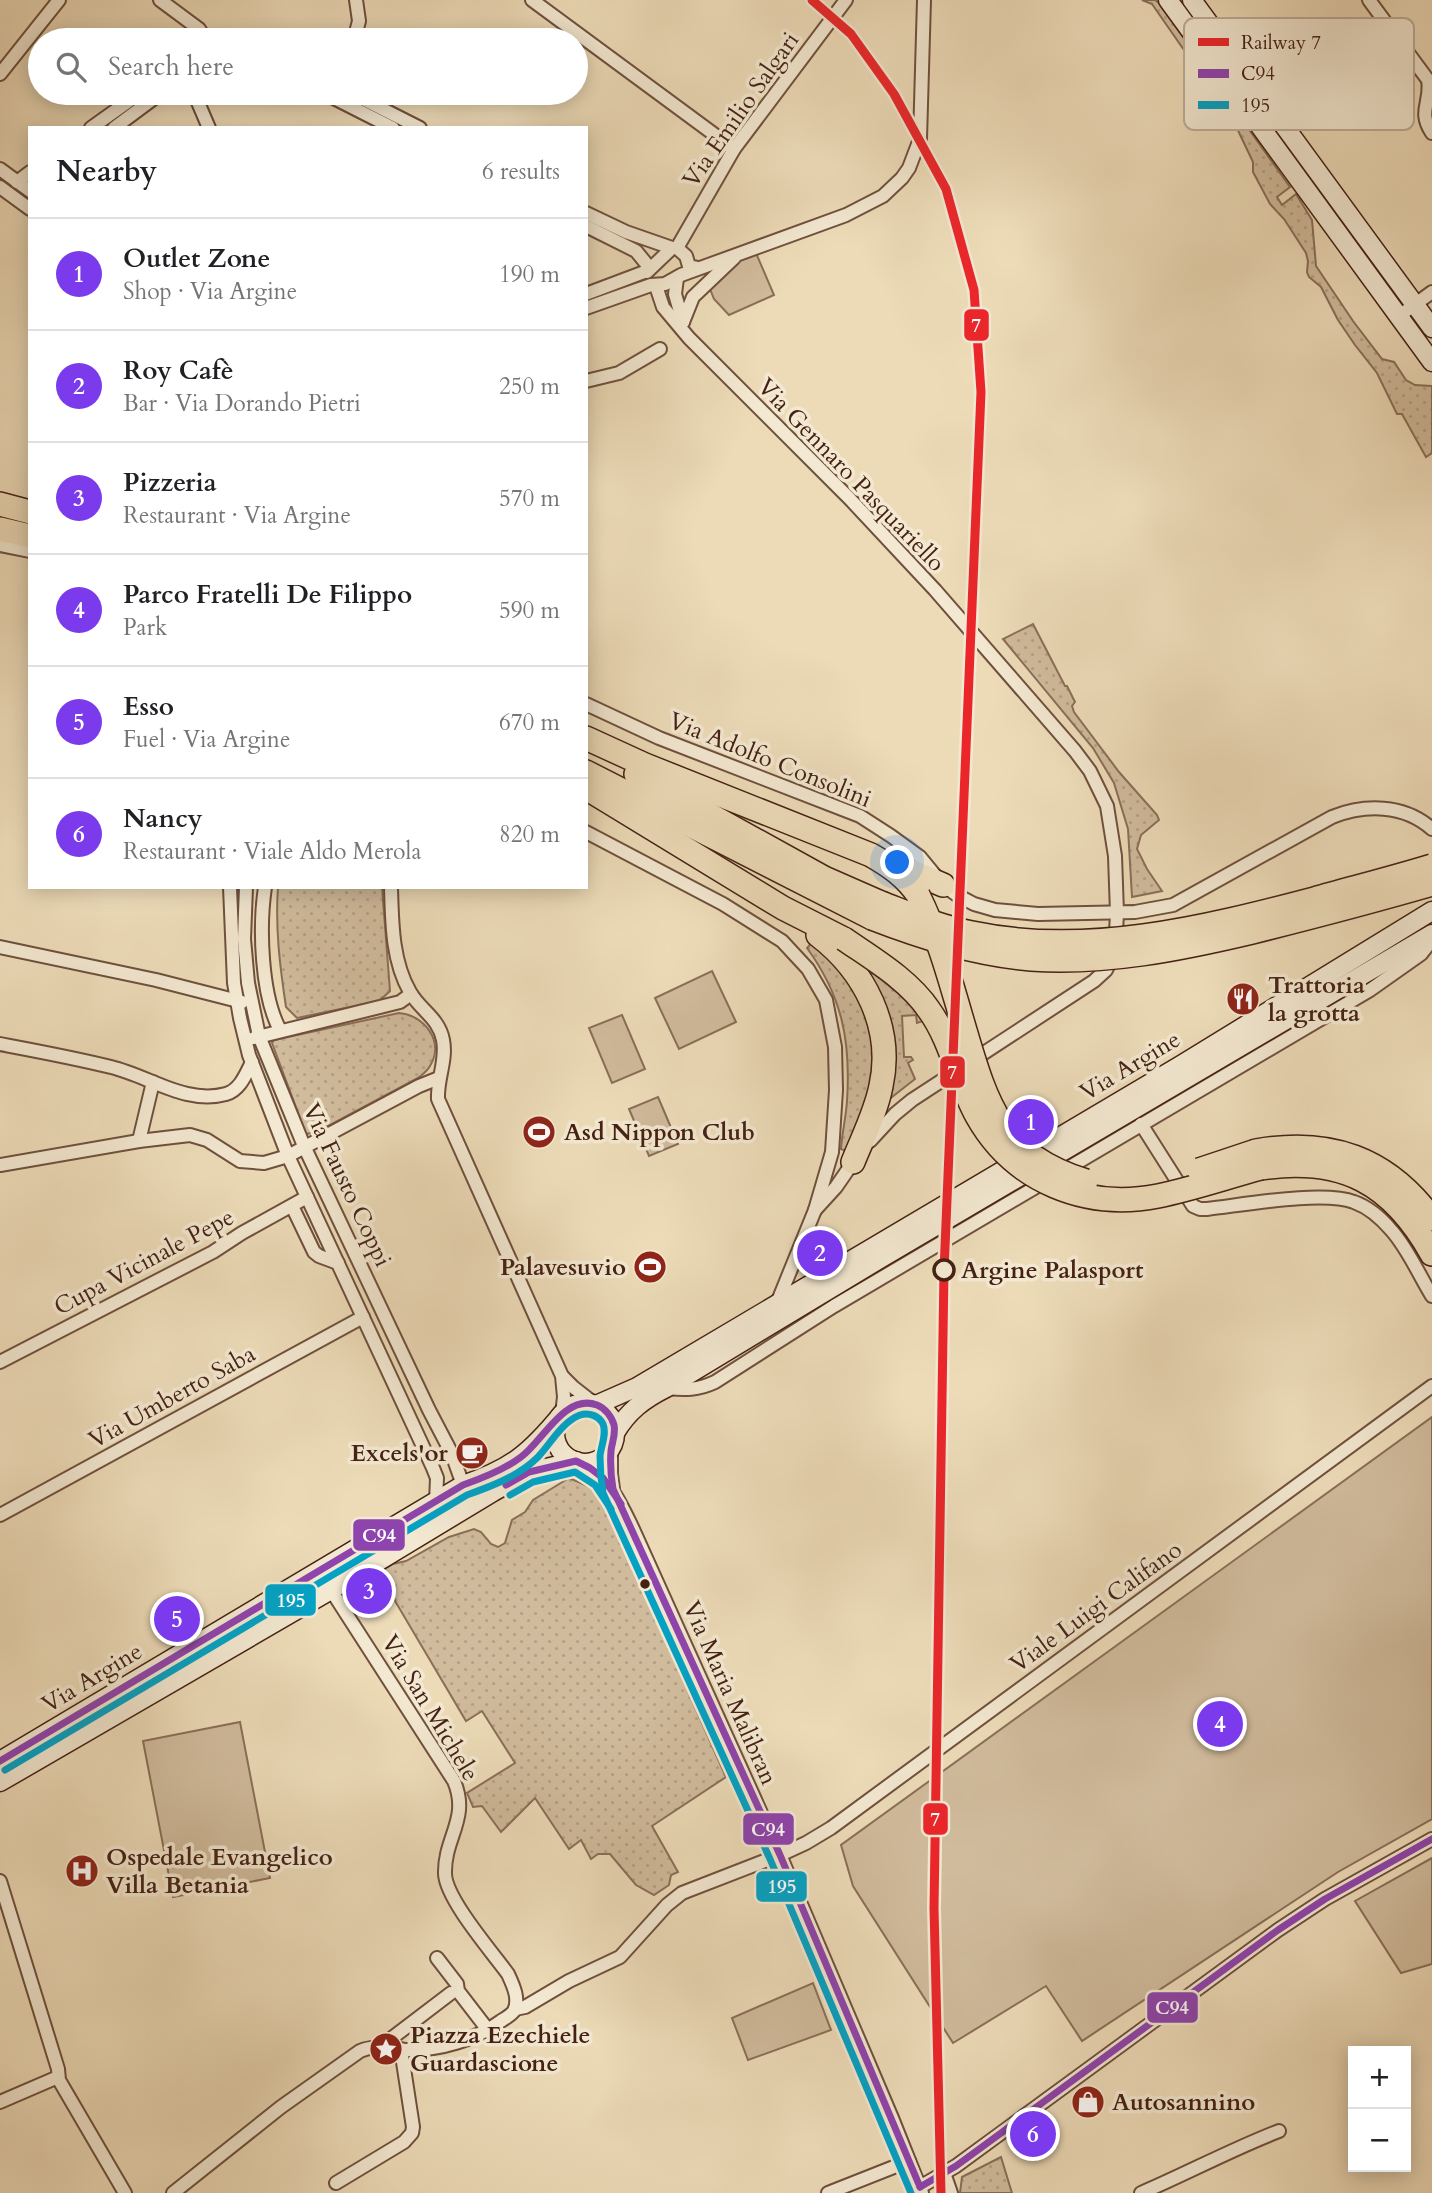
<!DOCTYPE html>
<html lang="en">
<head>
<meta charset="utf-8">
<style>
  :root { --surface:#fff; --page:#f2f2f2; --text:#202124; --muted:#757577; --line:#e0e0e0; --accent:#7c3aed }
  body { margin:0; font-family:Cardo,serif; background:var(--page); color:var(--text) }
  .controls { position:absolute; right:21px; bottom:21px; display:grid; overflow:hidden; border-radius:0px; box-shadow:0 4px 18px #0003 }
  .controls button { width:63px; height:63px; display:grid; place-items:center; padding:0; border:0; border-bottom:2px solid var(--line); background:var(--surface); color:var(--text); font:35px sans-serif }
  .you { position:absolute; left:898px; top:863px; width:24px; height:24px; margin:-18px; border:5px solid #fff; border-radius:50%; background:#1a73e8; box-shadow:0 0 0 10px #1a73e833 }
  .badge { display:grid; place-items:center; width:46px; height:46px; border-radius:50%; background:var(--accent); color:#fff; font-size:23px; font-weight:700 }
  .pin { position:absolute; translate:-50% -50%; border:4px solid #fff; box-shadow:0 2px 7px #0006 }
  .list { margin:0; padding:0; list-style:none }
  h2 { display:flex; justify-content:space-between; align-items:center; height:91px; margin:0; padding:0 28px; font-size:30px }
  h2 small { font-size:23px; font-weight:400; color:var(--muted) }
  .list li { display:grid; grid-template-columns:46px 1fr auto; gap:21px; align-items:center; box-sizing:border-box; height:112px; padding:0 28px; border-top:2px solid var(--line) }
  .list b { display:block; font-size:26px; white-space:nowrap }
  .list p { margin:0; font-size:23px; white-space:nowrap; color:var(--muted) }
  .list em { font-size:23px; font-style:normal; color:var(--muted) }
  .icon { flex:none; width:38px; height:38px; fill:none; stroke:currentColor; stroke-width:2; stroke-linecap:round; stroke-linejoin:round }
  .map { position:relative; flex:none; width:1432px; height:2193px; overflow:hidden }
  .search { position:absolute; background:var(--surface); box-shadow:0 4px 18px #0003; left:28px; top:28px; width:560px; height:77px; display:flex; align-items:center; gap:18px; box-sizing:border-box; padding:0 24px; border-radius:38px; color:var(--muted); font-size:26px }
  .panel { position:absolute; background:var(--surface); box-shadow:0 4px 18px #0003; left:28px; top:126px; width:560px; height:763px; border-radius:0px }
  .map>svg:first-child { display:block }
</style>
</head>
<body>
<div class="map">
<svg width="1432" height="2193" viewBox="0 0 1432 2193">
  <defs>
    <pattern id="grass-dots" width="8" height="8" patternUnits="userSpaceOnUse" patternTransform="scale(1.75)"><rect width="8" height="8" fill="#d0bb9c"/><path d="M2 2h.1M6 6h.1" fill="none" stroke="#b4a086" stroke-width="1.8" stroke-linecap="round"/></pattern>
  </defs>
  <rect width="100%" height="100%" fill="#eddbb8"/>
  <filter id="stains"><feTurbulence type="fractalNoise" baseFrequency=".00286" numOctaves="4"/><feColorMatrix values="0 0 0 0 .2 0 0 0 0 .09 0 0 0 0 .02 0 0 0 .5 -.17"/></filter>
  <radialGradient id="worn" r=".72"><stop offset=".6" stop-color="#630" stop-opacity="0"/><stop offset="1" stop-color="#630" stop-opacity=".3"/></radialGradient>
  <g fill="url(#grass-dots)" stroke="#8a6e58" stroke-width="2">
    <polygon points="1142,0 1155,0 1159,3 1290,187 1277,197 1282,205 1296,194 1312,220 1316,266 1353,321 1382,359 1394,362 1406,380 1415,385 1432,386 1432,453 1426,457 1402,414 1397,414 1377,373 1355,345 1338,320 1321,287 1309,277 1307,272 1308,261 1306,253 1284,219 1270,204 1253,172 1253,162 1234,122 1152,4"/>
    <polygon points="1033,624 1065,686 1067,686 1075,702 1072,706 1074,712 1119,772 1157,815 1159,820 1141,835 1137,849 1147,869 1162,891 1132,897 1128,829 1114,783 1093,748 1003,639"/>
    <path d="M278 887H382L390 991 379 1001 297 1018 286 1007C280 967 275 928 278 887Z"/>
    <path d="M814 940 856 987 873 1033 875 1074 848 1152 841 1149C842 1133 846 1117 847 1101 851 1041 842 996 807 948Z"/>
    <polygon points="873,973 911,1003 923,1021 917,1023 916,1015 902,1016 904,1057 911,1057 913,1060 908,1063 915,1079 883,1104 869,975"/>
    <path d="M399 1013C424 1015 445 1041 430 1066 428 1070 422 1075 418 1078L317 1132 306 1134 272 1043 274 1040Z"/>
    <polygon points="569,1478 595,1489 607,1509 726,1777 652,1826 678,1872 671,1875 669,1885 654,1895 636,1885 610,1854 598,1854 591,1859 581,1840 569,1849 535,1798 501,1832 482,1806 473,1807 467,1793 515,1763 482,1711 466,1721 385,1584 377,1588 371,1577 393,1564 406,1561 449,1537 474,1529 481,1532 491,1544 498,1547 505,1543 512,1520 525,1512 533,1500"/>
    <polygon points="1001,2157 1012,2193 960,2193 962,2177"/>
  </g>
  <g fill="#d0bb9c" stroke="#8a6e58" stroke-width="2">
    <polygon points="756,253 774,295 729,315 714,299 708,284 726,262"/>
    <polygon points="712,971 736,1022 679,1049 655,998"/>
    <polygon points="622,1015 645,1069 612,1083 589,1028"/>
    <polygon points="658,1097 678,1144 649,1156 629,1109"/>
    <polygon points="1432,1417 1432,1819 1338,1872 1082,2041 1046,1986 953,2043 853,1886 841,1845"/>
    <polygon points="240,1722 270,1878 173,1897 143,1741"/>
    <polygon points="1432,1858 1432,1964 1401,1973 1355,1901"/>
    <polygon points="813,1983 831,2030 748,2060 732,2018"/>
  </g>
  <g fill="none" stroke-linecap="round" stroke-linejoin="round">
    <defs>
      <g id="street">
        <polyline points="160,0 199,29 206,40"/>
        <polyline points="532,0 734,149"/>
        <path d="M1369 0 1428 80C1432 102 1417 111 1432 133"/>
        <polyline points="354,40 359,21 356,0"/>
        <polyline points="0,74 59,0"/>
        <polyline points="194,93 209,128"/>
        <polyline points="324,93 393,128"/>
        <polyline points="351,93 420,128"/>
        <polyline points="91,128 140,93"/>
        <polyline points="114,128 161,93"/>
        <polyline points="0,169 30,191"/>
        <polyline points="17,182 30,172"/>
        <polyline points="0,187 30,209"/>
        <polyline points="586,213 626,232 672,248"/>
        <polyline points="586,226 636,251 649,267"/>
        <polyline points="677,248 734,149 846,0"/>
        <polyline points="677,248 686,256 689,266 698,268"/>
        <polyline points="647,272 672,248 677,248"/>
        <polyline points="677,278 675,294 683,322"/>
        <polyline points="656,286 663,307 689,338 849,498 935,590 1075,751 1090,771 1107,806 1115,856 1117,913 1115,952 1106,970 1094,981 912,1100 895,1114 870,1141"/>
        <polyline points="586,294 647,271"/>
        <polyline points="586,308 651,285 665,284 681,275 846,215 883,196 902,178 909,168 920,139 924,0"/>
        <polyline points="1399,316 1432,292"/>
        <polyline points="683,322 693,297 734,258"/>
        <polyline points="586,381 619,373 660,349"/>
        <polyline points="0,545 30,551"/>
        <path d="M586 704 659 738 860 816 891 836 920 857 943 885 957 895 974 904 995 910 1038 914 1135 912 1173 905 1332 817C1365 804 1404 804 1432 829"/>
        <polyline points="586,832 723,904 782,941 808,969 826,1000 835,1047 836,1090 832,1152 815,1210 778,1301"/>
        <polyline points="230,887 234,983 240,1018 249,1055 288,1156 433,1468 437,1478 436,1502"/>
        <polyline points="246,887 244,939 248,983 259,1036 304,1146 429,1410 452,1454 463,1485"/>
        <path d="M265 887C259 927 261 995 280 1030"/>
        <path d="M391 887C392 922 392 961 410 992 420 1010 439 1018 443 1040 447 1060 437 1079 438 1099L562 1376 564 1397 562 1414"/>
        <polyline points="0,947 156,980 242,1002"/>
        <polyline points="254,1038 400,1002 411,994"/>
        <path d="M0 1044C37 1051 75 1058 111 1067 149 1076 186 1105 226 1094 240 1090 246 1074 252 1062"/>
        <path d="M1141 1124 1193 1206 1200 1209H1207C1243 1205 1323 1190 1354 1202 1368 1207 1382 1219 1392 1231 1408 1249 1419 1275 1432 1296"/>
        <polyline points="139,1141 153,1082"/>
        <polyline points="0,1165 139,1141 190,1135 207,1140 240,1161 264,1163 288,1156 419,1086 439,1078"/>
        <polyline points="292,1206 314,1252 319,1256 338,1263"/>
        <polyline points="815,1210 836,1187 856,1158"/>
        <polyline points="0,1362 213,1252 242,1233 307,1197"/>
        <polyline points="563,1377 573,1387 596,1405"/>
        <path d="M666 1388C685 1390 698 1390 715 1382L834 1306 1370 990 1421 954 1432 940"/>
        <polyline points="611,1448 611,1474 613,1489"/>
        <path d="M581 1462C611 1482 617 1496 632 1527L780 1855 892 2118 922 2193"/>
        <polyline points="0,1515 363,1317"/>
        <polyline points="0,1881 58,2069 59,2080 125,2193"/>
        <polyline points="437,1958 457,1984 458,1991 488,2030"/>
        <polyline points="515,2009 525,2007 569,1981 620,1957 667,1905 682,1893 780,1855 806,1843 831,1828 1432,1386"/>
        <polyline points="383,2047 388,2041 451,1993"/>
        <polyline points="0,2102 58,2077"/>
        <polyline points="944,2173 951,2193"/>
        <polyline points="336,2183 404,2142 412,2133 413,2127 401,2049"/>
        <polyline points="920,2187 956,2166 1278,1930 1325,1899 1432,1839"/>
        <path d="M173 2193 281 2107 360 2051C376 2044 391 2050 408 2050 441 2050 475 2040 501 2021 506 2018 511 2015 514 2011 520 1999 513 1985 508 1974 492 1952 446 1899 445 1874 444 1837 470 1819 454 1781L331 1590"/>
        <polyline points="828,2193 909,2161"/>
        <path d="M1141 2193C1188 2173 1232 2149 1279 2131"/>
      </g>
      <g id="secondary">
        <polyline points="1168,0 1432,362"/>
        <polyline points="1192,0 1432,328"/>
        <circle cx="585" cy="1433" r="30"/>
        <polyline points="596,1405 637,1387 1181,1065 1432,911"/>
        <path d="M615 1433C628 1411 644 1399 666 1388L883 1257 1432 934"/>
        <path d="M0 1761 463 1485C512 1468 530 1453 562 1414"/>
        <polyline points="0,1782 331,1590 493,1492 529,1472 576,1461"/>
      </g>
      <g id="highway">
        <polyline points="0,504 30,512"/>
        <polyline points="0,529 30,536"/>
        <path d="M586 738 645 765 871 855C890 866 906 877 918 895"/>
        <polyline points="586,772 872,918"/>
        <polyline points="636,774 824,878 881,903"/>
        <polyline points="586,788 783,908 844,939"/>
        <polyline points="894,864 943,885"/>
        <path d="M818 935C864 970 894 1027 881 1086 876 1112 863 1137 853 1162"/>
        <path d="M1256 1151C1330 1138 1387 1158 1432 1219"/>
        <path d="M1261 1168C1343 1156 1392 1183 1432 1254"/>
      </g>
    </defs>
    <use href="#street" stroke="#6f503d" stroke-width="16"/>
    <use href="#secondary" stroke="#452114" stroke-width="21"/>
    <use href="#highway" stroke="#452114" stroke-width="26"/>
    <use href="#street" stroke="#f3e8d1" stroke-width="12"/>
    <use href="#secondary" stroke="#f3e8d1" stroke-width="18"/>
    <use href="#highway" stroke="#eddbb8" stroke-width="23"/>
    <defs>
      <g id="highway-bridge">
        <path d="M918 895C939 937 951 983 964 1027 987 1105 1001 1155 1086 1181"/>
        <path d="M881 903C910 914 940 927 972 933 1085 957 1204 928 1314 899 1353 888 1393 878 1432 866"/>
        <path d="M872 918C924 938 975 954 1031 959 1106 964 1180 949 1252 932 1312 917 1373 901 1432 884"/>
        <path d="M844 939C873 959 909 980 929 1010 952 1042 958 1082 977 1116 1014 1182 1086 1210 1158 1196 1193 1189 1227 1177 1261 1168"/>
        <polyline points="1199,1170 1256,1151"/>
      </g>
    </defs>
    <use href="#highway-bridge" stroke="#452114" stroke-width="26" stroke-linecap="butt"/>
    <use href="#highway-bridge" stroke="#eddbb8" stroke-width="23"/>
    <defs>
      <g id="bus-1">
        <polyline points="506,1485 529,1472 576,1461 590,1468 603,1478 621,1504"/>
        <path d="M0 1761 463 1485C483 1478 504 1470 521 1457 543 1441 565 1393 597 1405 605 1408 612 1417 614 1425 616 1434 612 1442 611 1451 610 1464 611 1477 613 1489L780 1855 920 2187"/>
        <polyline points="920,2187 956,2166 1278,1930 1325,1899 1432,1839"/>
      </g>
      <g id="bus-2">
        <polyline points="510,1495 533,1482 575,1472 595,1485 611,1509"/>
        <path d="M5 1770 467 1495C492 1486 519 1476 538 1457 551 1443 562 1422 580 1415 589 1412 599 1416 603 1424 607 1434 601 1446 600 1456 600 1468 601 1481 603 1493L770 1859 911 2193"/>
      </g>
    </defs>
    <use href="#bus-1" stroke="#f3e8d1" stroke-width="12"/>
    <use href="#bus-2" stroke="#f3e8d1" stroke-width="12"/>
    <use href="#bus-1" stroke="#8e44ad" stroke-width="7"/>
    <use href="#bus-2" stroke="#03a2c5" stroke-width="7"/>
    <defs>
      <polyline id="rail-1" points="812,0 851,34 894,94 946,189 974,290 981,392 944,1271 934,1908 941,2193"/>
    </defs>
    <use href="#rail-1" stroke="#f3e8d1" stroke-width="14"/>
    <use href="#rail-1" stroke="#eb262b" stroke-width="9"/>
  </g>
  <defs>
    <symbol id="restaurant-disc" viewBox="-11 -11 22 22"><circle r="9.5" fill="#8f2418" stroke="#f3e8d1"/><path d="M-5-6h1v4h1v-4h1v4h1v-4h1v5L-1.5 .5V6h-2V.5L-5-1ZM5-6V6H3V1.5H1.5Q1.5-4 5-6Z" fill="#fff"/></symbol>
    <symbol id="stadium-disc" viewBox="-11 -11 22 22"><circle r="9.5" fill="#8f2418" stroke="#f3e8d1"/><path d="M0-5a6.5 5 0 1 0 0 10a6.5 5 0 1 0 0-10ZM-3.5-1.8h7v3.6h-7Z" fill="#fff"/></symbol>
    <symbol id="cafe-disc" viewBox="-11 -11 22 22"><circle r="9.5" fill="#8f2418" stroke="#f3e8d1"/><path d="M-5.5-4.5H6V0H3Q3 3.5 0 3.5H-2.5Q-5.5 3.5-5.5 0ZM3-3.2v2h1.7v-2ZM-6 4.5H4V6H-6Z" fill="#fff"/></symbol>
    <symbol id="hospital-disc" viewBox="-11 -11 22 22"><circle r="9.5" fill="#8f2418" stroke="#f3e8d1"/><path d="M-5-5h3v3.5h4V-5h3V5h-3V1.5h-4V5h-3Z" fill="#fff"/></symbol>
    <symbol id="sight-disc" viewBox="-11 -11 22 22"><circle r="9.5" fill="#8f2418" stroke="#f3e8d1"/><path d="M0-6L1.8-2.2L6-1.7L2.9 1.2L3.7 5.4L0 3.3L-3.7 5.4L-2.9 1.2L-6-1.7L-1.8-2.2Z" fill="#fff"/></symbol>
    <symbol id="shop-disc" viewBox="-11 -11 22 22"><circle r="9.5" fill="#8f2418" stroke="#f3e8d1"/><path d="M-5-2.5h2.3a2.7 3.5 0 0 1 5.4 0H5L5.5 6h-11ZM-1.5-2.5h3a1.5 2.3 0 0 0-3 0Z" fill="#fff"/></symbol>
  </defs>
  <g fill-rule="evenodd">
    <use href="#restaurant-disc" x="1224" y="980" width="38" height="38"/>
    <use href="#stadium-disc" x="520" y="1113" width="38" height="38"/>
    <use href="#stadium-disc" x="631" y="1248" width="38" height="38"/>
    <use href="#cafe-disc" x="453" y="1434" width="38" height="38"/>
    <use href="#hospital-disc" x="63" y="1852" width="38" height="38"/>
    <use href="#sight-disc" x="367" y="2030" width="38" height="38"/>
    <use href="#shop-disc" x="1069" y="2083" width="38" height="38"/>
  </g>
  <circle fill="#f3e8d1" stroke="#452114" stroke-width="3.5" cx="944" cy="1270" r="10"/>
  <circle fill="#452114" stroke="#f3e8d1" stroke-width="2.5" cx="645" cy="1584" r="6"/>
  <g text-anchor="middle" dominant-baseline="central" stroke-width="7" stroke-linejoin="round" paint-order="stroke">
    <g font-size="24" fill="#452114" stroke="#f3e8d1">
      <text transform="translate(741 110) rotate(-55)">Via Emilio Salgari</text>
      <text transform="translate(851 475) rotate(46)">Via Gennaro Pasquariello</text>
      <text transform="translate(770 760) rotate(22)">Via Adolfo Consolini</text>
      <text transform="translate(1130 1066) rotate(-31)">Via Argine</text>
      <text transform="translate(347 1185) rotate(65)">Via Fausto Coppi</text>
      <text transform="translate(144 1262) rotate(-28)">Cupa Vicinale Pepe</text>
      <text transform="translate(172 1397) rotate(-29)">Via Umberto Saba</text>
      <text transform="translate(1096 1607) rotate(-36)">Viale Luigi Califano</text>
      <text transform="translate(92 1678) rotate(-31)">Via Argine</text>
      <text transform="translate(730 1693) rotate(66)">Via Maria Malibran</text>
      <text transform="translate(430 1708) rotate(59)">Via San Michele</text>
    </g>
    <g font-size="24" font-weight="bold" fill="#452114" stroke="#f3e8d1" text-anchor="start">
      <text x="1268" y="985">Trattoria<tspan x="1268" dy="28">la grotta</tspan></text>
      <text x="564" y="1132">Asd Nippon Club</text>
      <text x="626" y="1267" text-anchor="end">Palavesuvio</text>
      <text x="448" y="1453" text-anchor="end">Excels'or</text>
      <text x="106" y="1857">Ospedale Evangelico<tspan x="106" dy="28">Villa Betania</tspan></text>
      <text x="410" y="2035">Piazza Ezechiele<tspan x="410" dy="28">Guardascione</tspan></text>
      <text x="1112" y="2102">Autosannino</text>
    </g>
    <g font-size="24" font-weight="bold" fill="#452114" stroke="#f3e8d1" text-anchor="start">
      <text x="961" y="1270">Argine Palasport</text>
    </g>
  </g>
  <rect x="1184" y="18" width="230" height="112" rx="10" fill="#f3e8d1" stroke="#bfac98" stroke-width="2"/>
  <rect x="1198" y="38" width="31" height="8" fill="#eb262b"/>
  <rect x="1198" y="69" width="31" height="9" fill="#8e44ad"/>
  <rect x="1198" y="101" width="31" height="8" fill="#03a2c5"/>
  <g font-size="19" fill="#452114">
    <text x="1241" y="49">Railway 7</text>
    <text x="1241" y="80">C94</text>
    <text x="1241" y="112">195</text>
  </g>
  <g stroke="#f3e8d1" stroke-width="2.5">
    <rect x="963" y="308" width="27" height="34" rx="7" fill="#eb262b"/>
    <rect x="939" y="1055" width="27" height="34" rx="7" fill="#eb262b"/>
    <rect x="352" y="1518" width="54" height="34" rx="7" fill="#8e44ad"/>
    <rect x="264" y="1583" width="53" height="34" rx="7" fill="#03a2c5"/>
    <rect x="922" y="1802" width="27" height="34" rx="7" fill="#eb262b"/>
    <rect x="742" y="1812" width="53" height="34" rx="7" fill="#8e44ad"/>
    <rect x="755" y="1870" width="53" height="33" rx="7" fill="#03a2c5"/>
    <rect x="1146" y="1991" width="53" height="33" rx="7" fill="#8e44ad"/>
  </g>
  <g font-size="19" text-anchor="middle" font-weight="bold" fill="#fff">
    <text x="976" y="332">7</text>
    <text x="952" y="1079">7</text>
    <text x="379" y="1542">C94</text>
    <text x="291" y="1607">195</text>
    <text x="935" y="1826">7</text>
    <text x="768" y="1836">C94</text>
    <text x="782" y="1893">195</text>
    <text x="1172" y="2014">C94</text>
  </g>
  <rect width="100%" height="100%" filter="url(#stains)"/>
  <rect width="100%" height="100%" fill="url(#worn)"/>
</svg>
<div class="controls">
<button>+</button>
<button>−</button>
</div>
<div class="you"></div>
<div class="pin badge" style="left:1031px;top:1122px">1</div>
<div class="pin badge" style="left:820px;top:1253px">2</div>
<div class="pin badge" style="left:369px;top:1591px">3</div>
<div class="pin badge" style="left:1220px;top:1724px">4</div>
<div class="pin badge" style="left:177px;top:1619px">5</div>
<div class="pin badge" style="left:1033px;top:2134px">6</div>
<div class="search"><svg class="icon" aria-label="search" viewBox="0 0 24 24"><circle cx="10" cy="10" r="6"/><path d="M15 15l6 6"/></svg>Search here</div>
<section class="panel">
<h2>Nearby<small>6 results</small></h2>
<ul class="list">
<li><span class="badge">1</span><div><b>Outlet Zone</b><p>Shop · Via Argine</p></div><em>190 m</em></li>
<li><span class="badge">2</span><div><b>Roy Cafè</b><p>Bar · Via Dorando Pietri</p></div><em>250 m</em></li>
<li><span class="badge">3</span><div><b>Pizzeria</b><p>Restaurant · Via Argine</p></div><em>570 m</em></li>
<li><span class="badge">4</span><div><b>Parco Fratelli De Filippo</b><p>Park</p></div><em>590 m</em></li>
<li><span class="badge">5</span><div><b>Esso</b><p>Fuel · Via Argine</p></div><em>670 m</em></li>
<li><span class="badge">6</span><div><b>Nancy</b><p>Restaurant · Viale Aldo Merola</p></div><em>820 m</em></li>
</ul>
</section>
</div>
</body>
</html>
